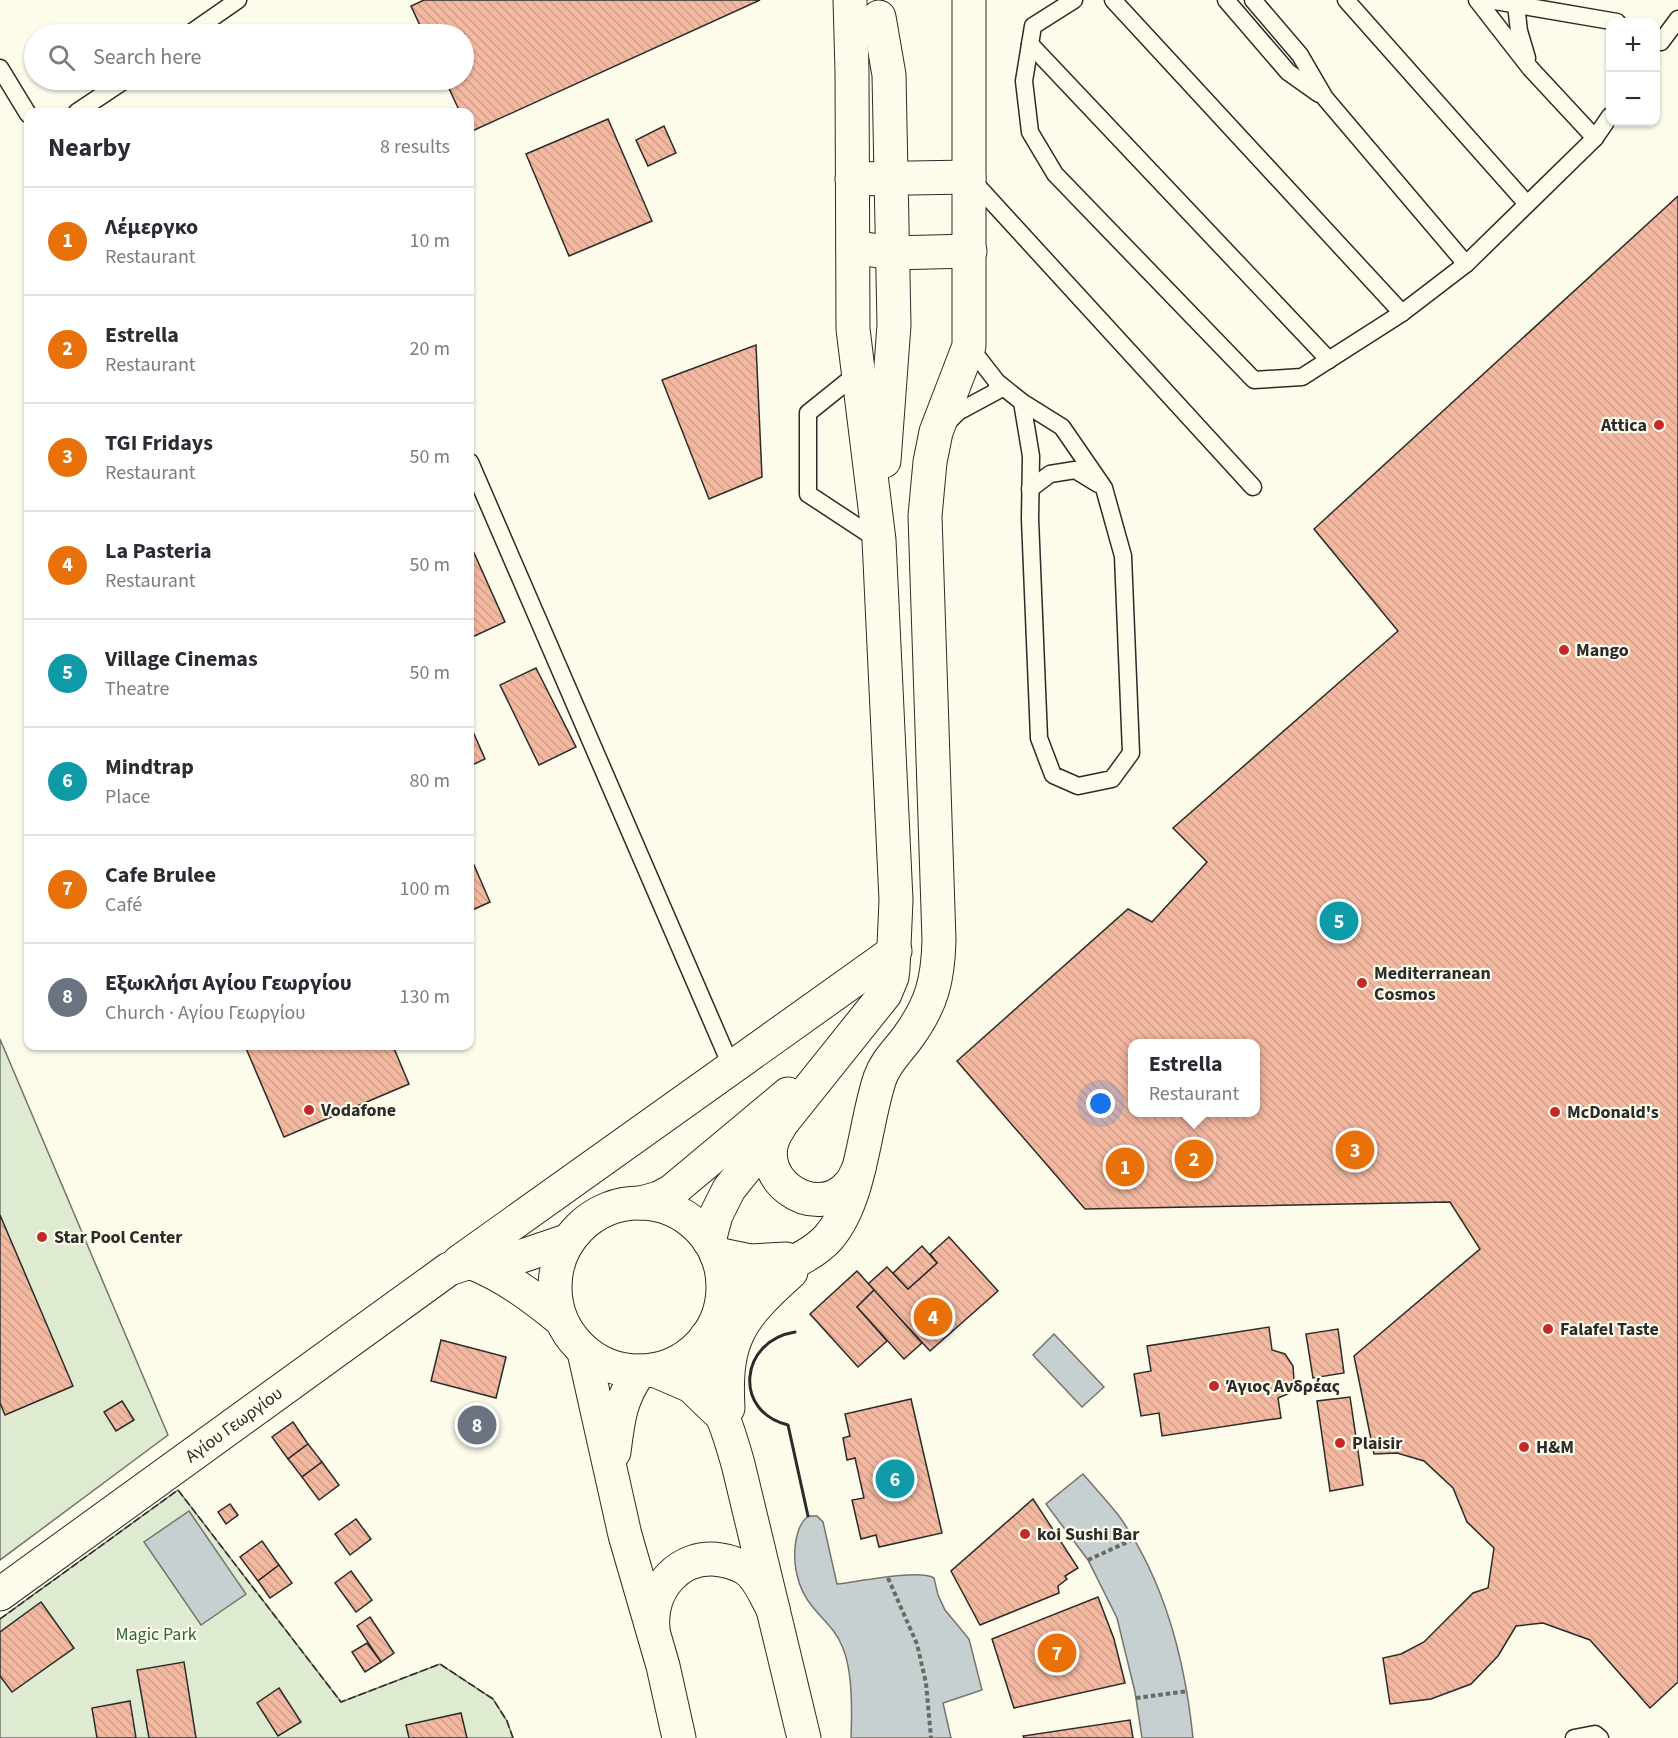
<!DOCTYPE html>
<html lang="en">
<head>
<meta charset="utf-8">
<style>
  :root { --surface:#fff; --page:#f7f7f7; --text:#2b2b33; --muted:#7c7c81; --line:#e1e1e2; --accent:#2563eb }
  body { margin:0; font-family:"Source Sans 3",sans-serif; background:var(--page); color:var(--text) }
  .controls { position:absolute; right:18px; top:18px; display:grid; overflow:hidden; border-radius:12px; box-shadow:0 2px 4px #0004 }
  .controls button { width:54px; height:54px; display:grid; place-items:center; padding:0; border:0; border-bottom:2px solid var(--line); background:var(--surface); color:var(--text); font:30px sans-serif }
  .you { position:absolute; left:1101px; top:1104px; width:21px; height:21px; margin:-15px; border:4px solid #fff; border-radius:50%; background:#1a73e8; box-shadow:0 0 0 9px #1a73e833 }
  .badge { display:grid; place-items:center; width:39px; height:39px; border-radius:50%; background:var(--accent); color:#fff; font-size:20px; font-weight:700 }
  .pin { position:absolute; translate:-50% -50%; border:3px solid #fff; box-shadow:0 2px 6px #0006 }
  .popup { position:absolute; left:1128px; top:1039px; width:132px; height:78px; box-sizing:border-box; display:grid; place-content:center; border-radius:12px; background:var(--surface); filter:drop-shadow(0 2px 4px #0005); font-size:20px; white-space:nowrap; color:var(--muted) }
  .popup b { font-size:22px; color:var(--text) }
  .popup::after { content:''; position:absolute; left:50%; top:100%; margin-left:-12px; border:12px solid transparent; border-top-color:var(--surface) }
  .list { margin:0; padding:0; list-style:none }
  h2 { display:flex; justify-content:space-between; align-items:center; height:78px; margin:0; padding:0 24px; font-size:26px }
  h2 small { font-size:20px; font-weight:400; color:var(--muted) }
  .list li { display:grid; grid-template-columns:39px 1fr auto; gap:18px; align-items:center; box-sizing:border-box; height:108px; padding:0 24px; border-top:2px solid var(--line) }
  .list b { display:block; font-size:22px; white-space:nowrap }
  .list p { margin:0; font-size:20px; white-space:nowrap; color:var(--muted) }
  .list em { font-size:20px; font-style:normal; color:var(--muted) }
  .icon { flex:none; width:33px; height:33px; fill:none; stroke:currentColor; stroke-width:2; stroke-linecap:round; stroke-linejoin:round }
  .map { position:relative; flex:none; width:1678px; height:1738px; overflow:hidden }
  .search { position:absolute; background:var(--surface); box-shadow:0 2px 4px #0004; left:24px; top:24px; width:450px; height:66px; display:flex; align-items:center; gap:15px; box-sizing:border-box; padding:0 21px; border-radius:33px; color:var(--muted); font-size:22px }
  .panel { position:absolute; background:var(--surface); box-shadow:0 2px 4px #0004; left:24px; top:108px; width:450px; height:942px; border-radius:12px }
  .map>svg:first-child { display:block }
</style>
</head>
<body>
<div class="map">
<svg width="1678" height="1738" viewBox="0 0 1678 1738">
  <defs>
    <pattern id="building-back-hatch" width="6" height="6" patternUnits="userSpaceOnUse" patternTransform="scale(1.5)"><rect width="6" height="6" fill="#f2b8a0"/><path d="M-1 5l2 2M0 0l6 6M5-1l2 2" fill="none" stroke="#d09e8a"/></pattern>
  </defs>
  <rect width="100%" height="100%" fill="#fdfbea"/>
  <g fill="#deebd1" stroke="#74746e" stroke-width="1.5">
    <polygon points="0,1039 168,1435 0,1560"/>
    <polygon points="178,1490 341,1702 440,1664 493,1699 507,1721 513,1738 0,1738 0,1619"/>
  </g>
  <g fill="#c7d0d0" stroke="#74746e" stroke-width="1.5">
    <polygon points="1054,1334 1104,1387 1082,1407 1033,1355"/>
    <path d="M1083 1474C1095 1488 1108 1502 1119 1516 1165 1581 1185 1660 1193 1738H1142L1135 1692 1117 1618 1088 1560 1046 1504Z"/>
    <polygon points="189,1511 246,1594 201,1625 144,1542"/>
    <path d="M808 1516H817L823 1522 837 1584C857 1582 918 1569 934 1578L938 1595 945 1610 969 1639 982 1690 943 1703 951 1738H851C852 1712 853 1670 842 1646 836 1630 822 1619 812 1606 797 1588 792 1562 796 1540 798 1531 800 1523 808 1516Z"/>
  </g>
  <g fill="url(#building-back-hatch)" stroke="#2b2b2b" stroke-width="1.5" fill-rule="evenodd">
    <polygon points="424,0 760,0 470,132 470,112 460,112 445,80 464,80 464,34 424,34 411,6"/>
    <polygon points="608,119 652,221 569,256 526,154"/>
    <polygon points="664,126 676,153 648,166 636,140"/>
    <path d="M1678 196V1682L1650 1708 1590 1640 1543 1623 1516 1626 1498 1656 1471 1684 1431 1699 1390 1704 1383 1658 1401 1654 1424 1642 1473 1593 1488 1588 1494 1548 1467 1522 1453 1488 1424 1461 1397 1453 1374 1454 1354 1356 1480 1249 1450 1202 1085 1209 957 1061 1128 909 1152 922 1207 862 1173 828 1398 631 1314 529ZM1132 1044H1256V1112H1132Z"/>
    <polygon points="756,345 762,477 709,499 662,380"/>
    <polygon points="470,544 505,622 470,638"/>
    <polygon points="536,668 576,747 539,765 500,685"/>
    <polygon points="470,725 485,759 470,766"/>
    <polygon points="474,865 490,902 470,911 470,866"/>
    <polygon points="245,1046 393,1046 409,1084 284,1137"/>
    <polygon points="0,1215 73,1386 5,1415 0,1403"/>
    <polygon points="949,1237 998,1291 930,1351 868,1284 887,1267 908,1289 937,1263 930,1254"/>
    <polygon points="922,1246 937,1263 908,1289 893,1273"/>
    <polygon points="857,1271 874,1290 857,1307 887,1341 858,1367 810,1314"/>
    <polygon points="874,1290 922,1343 904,1359 857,1307"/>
    <polygon points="1269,1327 1272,1350 1285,1354 1293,1366 1294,1380 1290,1393 1278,1398 1281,1418 1162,1436 1159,1413 1141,1416 1134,1374 1151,1371 1147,1346"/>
    <polygon points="1338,1329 1344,1373 1313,1378 1306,1334"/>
    <polygon points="441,1340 506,1357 496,1398 431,1381"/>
    <polygon points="1350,1397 1363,1485 1330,1491 1317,1401"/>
    <polygon points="911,1399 942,1533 879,1547 876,1535 861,1539 852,1500 864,1498 855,1458 847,1460 843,1438 850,1436 845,1414"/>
    <polygon points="122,1401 134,1420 116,1431 104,1412"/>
    <polygon points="293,1422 308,1444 288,1459 272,1437"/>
    <polygon points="308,1444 322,1462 302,1477 288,1459"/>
    <polygon points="322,1462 339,1485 319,1500 302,1477"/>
    <polygon points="1033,1499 1078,1568 1065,1576 1067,1579 1058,1586 1059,1593 980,1625 951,1571"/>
    <polygon points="230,1504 238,1515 226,1524 218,1512"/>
    <polygon points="356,1519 371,1539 350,1555 335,1534"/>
    <polygon points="262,1541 279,1565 258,1581 240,1557"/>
    <polygon points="279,1565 292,1583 270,1598 258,1581"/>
    <polygon points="351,1571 372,1600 356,1612 335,1583"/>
    <polygon points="1098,1597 1114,1639 1125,1683 1014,1708 992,1639"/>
    <polygon points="41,1602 74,1648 12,1692 0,1676 0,1632"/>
    <polygon points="370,1617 394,1653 381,1662 357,1626"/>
    <polygon points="367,1643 381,1662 365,1672 352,1652"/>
    <polygon points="184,1662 196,1738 149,1738 137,1670"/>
    <polygon points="279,1688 301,1722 278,1736 257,1703"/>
    <polygon points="130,1701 136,1738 97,1738 92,1708"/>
    <polygon points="461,1713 467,1738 409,1738 406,1725"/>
    <polygon points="1130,1720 1133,1738 1024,1738 1023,1736"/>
  </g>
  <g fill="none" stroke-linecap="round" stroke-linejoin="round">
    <defs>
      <g id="service">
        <polyline points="1074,0 1033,26 1024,81 1030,132 1055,174 1254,380 1302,377 1402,313 1466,264 1595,138 1610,116"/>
        <polyline points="1113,0 1402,313"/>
        <polyline points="1226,0 1288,72 1319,94"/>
        <polyline points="1253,0 1300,55 1325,98 1466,264"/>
        <polyline points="1346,0 1527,204"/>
        <polyline points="1477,0 1530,68 1595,138"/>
        <polyline points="1489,0 1617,22"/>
        <polyline points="1516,5 1519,31 1527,58"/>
        <polyline points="189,34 238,0"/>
        <polyline points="1661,42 1678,19"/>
        <polyline points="1030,44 1329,360"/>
        <polyline points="0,68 28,114"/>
        <polyline points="77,112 125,80"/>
        <polyline points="972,180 1253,487"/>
        <polyline points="969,346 997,382 1022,402 1062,427 1104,488 1123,556 1131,753 1112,779 1078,786 1053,775 1039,738 1030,519 1031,456 1022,402"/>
        <polyline points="859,372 808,413 808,494 878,540"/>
        <polyline points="946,424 958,412 997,391 997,382"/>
        <polyline points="470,462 732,1068"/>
        <polyline points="1030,489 1050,474 1075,470 1098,484"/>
        <polyline points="1574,1738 1595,1734 1600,1738"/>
      </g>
      <g id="minor">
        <polyline points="852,179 969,177"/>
        <polyline points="853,247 891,253 970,251"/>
        <polyline points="716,1254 750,1261 786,1259"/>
        <polyline points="459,1262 895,951"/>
        <path d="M470 1262C505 1276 532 1296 560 1319"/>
        <path d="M722 1303C751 1274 804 1266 829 1237 862 1198 864 1125 880 1078 886 1061 898 1051 908 1037 932 1004 938 980 939 940L925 516 930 462 936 432 969 346V0"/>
        <path d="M706 1337C700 1372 712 1392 725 1423 730 1436 734 1450 738 1464L804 1738"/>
        <polyline points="654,1370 691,1386 717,1411"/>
        <path d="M728 1408C724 1338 740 1318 791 1272"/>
        <polyline points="0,1594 449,1269 470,1262 522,1256 569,1240"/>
      </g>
      <g id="tertiary">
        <polyline points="879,17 889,75 894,325 884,461"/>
        <path d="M779 1128C746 1175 815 1226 850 1184 854 1180 856 1173 859 1168"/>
        <circle cx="639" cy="1287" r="84"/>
        <polyline points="641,1203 659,1198 672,1191 788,1094"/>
        <polyline points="709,1241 716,1215 729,1189 885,994 892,977 893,969 896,900 879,540 853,329 852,72 850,0"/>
        <polyline points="584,1352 625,1535 663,1666 679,1738"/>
        <path d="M614 1452C618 1420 620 1398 640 1371"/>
        <path d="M653 1628C649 1589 680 1553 721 1560 732 1562 743 1565 751 1573 761 1583 766 1597 773 1609"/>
      </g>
    </defs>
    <use href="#service" stroke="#2b2b2b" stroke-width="19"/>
    <use href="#minor" stroke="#2b2b2b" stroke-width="35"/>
    <use href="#tertiary" stroke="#2b2b2b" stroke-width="35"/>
    <g stroke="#6a6964" stroke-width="4" stroke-dasharray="4.5 3" stroke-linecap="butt">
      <polyline points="1088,1560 1134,1539"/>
      <polyline points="888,1578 917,1644 926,1683 931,1738"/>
      <polyline points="1136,1698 1188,1691"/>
    </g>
    <use href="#service" stroke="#fdfbea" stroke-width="16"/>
    <use href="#minor" stroke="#fdfbea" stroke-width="33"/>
    <use href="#tertiary" stroke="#fdfbea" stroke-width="33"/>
    <polyline stroke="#2b2b2b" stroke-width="1.5" stroke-dasharray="8 3" stroke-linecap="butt" points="0,1619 178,1490 341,1702 440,1664 493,1699 507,1721 513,1738"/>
    <path stroke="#2b2b2b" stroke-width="3" d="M795 1332C739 1341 733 1412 788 1425L808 1516"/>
  </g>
  <g fill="#c62828" stroke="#fdfbea" stroke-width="2">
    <circle cx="1659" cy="425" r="6"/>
    <circle cx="1564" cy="650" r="6"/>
    <circle cx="1362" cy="983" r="6"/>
    <circle cx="309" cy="1110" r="6"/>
    <circle cx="1555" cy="1112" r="6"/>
    <circle cx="42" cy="1237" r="6"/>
    <circle cx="1548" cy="1329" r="6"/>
    <circle cx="1214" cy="1386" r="6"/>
    <circle cx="1340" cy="1443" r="6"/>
    <circle cx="1524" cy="1447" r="6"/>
    <circle cx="1025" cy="1534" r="6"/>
  </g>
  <g text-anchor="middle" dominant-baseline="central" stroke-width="4.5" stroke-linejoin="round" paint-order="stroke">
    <g font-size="18" font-weight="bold" fill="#2b2b2b" stroke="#fdfbea" text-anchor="start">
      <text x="1647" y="425" text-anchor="end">Attica</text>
      <text x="1576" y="650">Mango</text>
      <text x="1374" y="973">Mediterranean<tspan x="1374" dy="21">Cosmos</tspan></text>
      <text x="321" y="1110">Vodafone</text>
      <text x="1567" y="1112">McDonald's</text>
      <text x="54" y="1237">Star Pool Center</text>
      <text x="1560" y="1329">Falafel Taste</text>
      <text x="1226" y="1386">Άγιος Ανδρέας</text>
      <text x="1352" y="1443">Plaisir</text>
      <text x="1536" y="1447">H&amp;M</text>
      <text x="1037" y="1534">koi Sushi Bar</text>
    </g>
    <g font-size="18" fill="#2b2b2b" stroke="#fdfbea">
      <text transform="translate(234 1425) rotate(-36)">Αγίου Γεωργίου</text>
    </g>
    <g font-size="18" fill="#34623c" stroke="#fdfbea">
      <text x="156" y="1634">Magic Park</text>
    </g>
  </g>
</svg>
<div class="controls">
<button>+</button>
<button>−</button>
</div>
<div class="you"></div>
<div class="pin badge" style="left:1125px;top:1167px;background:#e8710a">1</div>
<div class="pin badge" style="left:1194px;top:1159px;background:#e8710a">2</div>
<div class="popup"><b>Estrella</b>Restaurant</div>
<div class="pin badge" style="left:1355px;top:1150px;background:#e8710a">3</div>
<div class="pin badge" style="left:933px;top:1317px;background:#e8710a">4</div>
<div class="pin badge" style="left:1339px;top:921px;background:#0f9aa8">5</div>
<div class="pin badge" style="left:895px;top:1479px;background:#0f9aa8">6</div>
<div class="pin badge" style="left:1057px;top:1653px;background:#e8710a">7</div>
<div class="pin badge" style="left:477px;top:1425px;background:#6b7280">8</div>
<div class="search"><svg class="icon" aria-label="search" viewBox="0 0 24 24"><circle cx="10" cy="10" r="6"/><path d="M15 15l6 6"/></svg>Search here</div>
<section class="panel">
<h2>Nearby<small>8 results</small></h2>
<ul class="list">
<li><span class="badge" style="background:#e8710a">1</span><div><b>Λέμεργκο</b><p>Restaurant</p></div><em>10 m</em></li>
<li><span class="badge" style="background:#e8710a">2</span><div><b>Estrella</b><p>Restaurant</p></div><em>20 m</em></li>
<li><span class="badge" style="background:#e8710a">3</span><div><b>TGI Fridays</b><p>Restaurant</p></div><em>50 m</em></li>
<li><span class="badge" style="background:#e8710a">4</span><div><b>La Pasteria</b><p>Restaurant</p></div><em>50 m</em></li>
<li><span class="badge" style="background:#0f9aa8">5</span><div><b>Village Cinemas</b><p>Theatre</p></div><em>50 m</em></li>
<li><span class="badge" style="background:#0f9aa8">6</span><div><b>Mindtrap</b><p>Place</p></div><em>80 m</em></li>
<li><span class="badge" style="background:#e8710a">7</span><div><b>Cafe Brulee</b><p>Café</p></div><em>100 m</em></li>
<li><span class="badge" style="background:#6b7280">8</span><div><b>Εξωκλήσι Αγίου Γεωργίου</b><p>Church · Αγίου Γεωργίου</p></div><em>130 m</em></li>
</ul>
</section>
</div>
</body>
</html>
